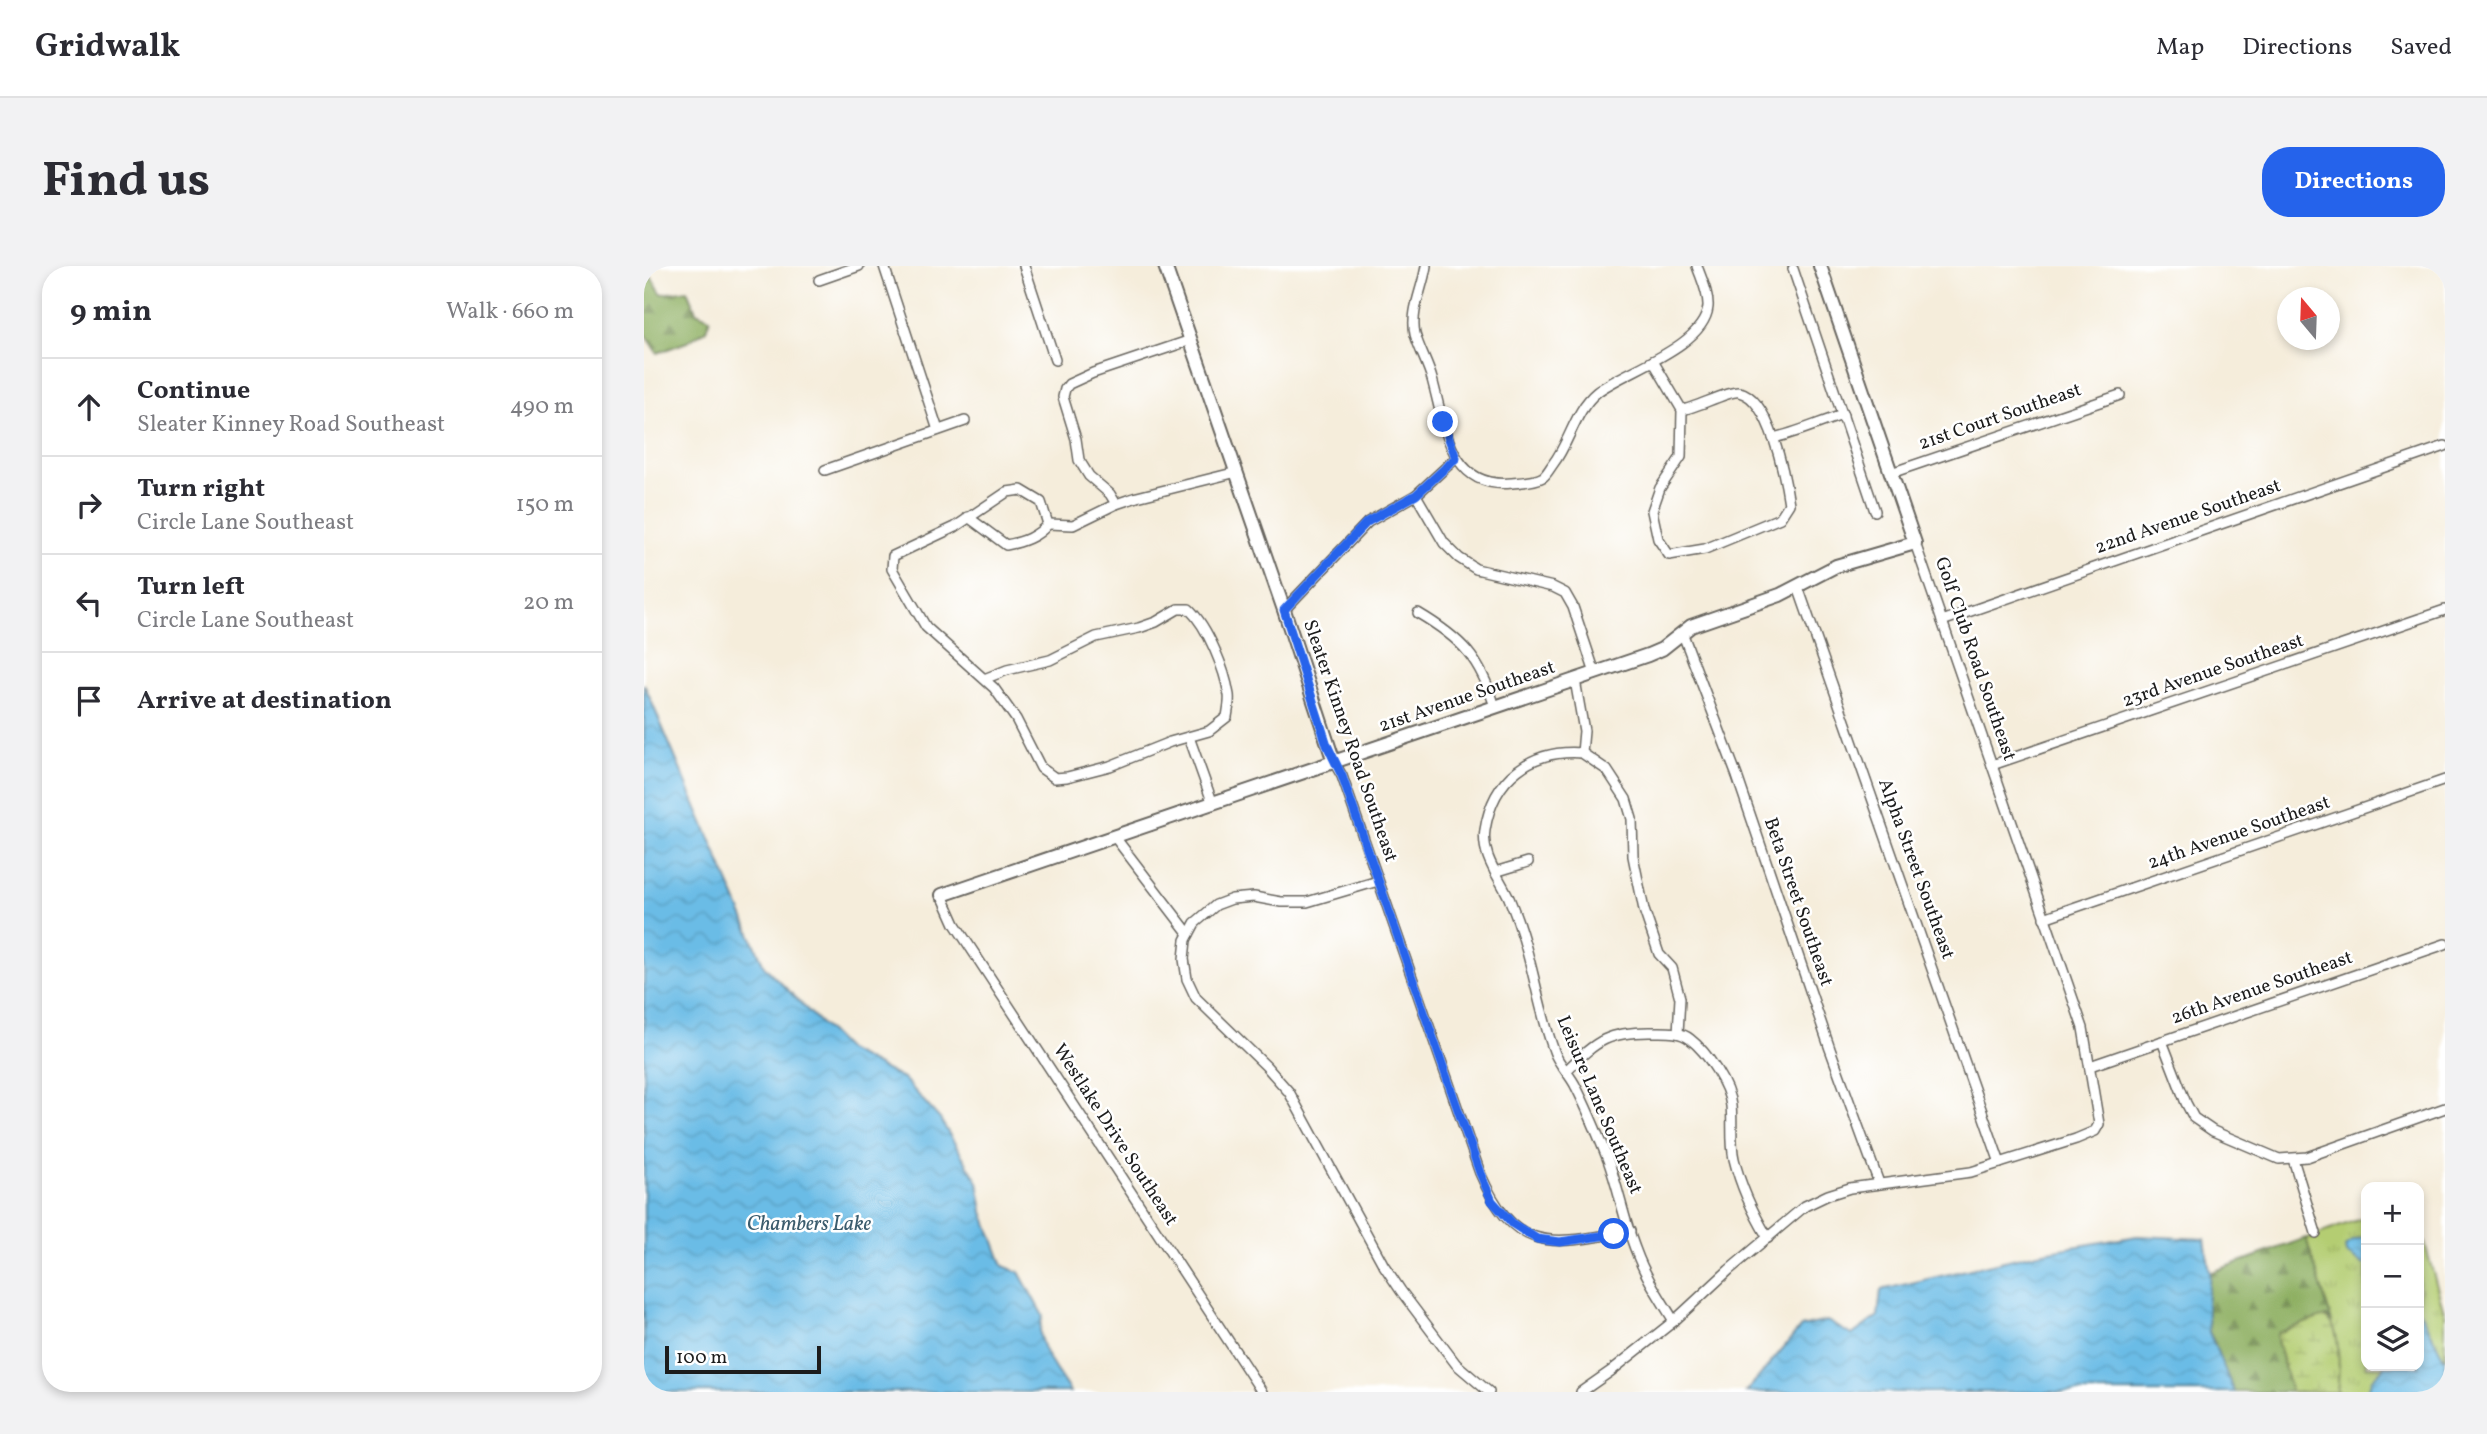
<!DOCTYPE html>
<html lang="en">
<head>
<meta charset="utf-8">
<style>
  :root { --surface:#fff; --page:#f2f2f3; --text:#2b2b33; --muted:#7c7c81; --line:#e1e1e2; --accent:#2563eb }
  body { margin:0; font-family:Vollkorn,serif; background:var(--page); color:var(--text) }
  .controls { position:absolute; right:21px; bottom:21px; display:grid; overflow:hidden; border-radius:14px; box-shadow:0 4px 10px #0003 }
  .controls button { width:63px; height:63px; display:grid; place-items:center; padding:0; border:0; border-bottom:2px solid var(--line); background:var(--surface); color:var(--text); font:35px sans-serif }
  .compass { position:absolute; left:1633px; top:21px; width:63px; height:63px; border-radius:50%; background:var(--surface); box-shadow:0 4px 10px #0003; rotate:341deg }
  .scale { position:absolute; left:21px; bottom:18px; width:156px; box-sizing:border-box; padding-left:7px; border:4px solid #1c1c1c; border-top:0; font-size:19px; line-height:24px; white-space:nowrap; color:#1c1c1c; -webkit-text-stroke:5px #fff; paint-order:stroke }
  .stop { position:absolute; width:21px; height:21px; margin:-16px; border:5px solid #2563eb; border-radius:50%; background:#fff }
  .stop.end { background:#2563eb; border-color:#fff; box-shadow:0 2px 7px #0008 }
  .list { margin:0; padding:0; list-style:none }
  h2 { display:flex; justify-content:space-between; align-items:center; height:91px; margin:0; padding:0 28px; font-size:30px }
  h2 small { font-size:23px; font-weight:400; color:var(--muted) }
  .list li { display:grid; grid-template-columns:46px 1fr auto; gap:21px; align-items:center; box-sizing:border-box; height:98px; padding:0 28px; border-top:2px solid var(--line) }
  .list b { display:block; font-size:26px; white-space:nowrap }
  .list p { margin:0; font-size:23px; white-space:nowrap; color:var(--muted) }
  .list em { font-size:23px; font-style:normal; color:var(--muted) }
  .icon { flex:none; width:38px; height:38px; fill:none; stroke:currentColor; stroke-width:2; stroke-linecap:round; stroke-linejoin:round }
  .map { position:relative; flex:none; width:1801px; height:1126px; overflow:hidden; border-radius:28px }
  header { display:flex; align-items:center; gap:42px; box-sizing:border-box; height:98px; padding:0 35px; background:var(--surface); border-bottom:2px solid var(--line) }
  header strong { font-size:33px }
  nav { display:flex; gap:38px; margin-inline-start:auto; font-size:24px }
  .intro { display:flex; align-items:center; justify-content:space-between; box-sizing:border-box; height:168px; padding:0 42px }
  h1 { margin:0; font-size:49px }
  .button { padding:18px 32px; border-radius:28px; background:var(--accent); color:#fff; font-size:24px; font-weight:700 }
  main { display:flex; gap:42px; padding:0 42px }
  aside { flex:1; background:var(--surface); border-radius:28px; box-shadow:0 4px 10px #0003 }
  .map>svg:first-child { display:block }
</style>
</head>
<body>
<header>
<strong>Gridwalk</strong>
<nav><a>Map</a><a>Directions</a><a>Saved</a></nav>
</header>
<div class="intro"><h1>Find us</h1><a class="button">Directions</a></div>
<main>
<aside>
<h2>9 min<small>Walk · 660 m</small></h2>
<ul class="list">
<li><svg class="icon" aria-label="ahead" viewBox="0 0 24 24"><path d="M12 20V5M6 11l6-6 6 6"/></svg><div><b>Continue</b><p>Sleater Kinney Road Southeast</p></div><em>490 m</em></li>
<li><svg class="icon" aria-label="right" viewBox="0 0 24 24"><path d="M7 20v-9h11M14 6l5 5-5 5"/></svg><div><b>Turn right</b><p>Circle Lane Southeast</p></div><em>150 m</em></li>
<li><svg class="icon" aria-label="left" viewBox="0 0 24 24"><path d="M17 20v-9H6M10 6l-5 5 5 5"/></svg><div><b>Turn left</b><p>Circle Lane Southeast</p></div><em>20 m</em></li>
<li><svg class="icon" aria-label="arrive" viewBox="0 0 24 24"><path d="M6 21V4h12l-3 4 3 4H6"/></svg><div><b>Arrive at destination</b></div></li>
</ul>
</aside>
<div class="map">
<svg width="1801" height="1126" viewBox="0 0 1801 1126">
  <defs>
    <pattern id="grass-tufts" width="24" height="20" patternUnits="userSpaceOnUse" patternTransform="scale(1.75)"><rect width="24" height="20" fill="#b4cd72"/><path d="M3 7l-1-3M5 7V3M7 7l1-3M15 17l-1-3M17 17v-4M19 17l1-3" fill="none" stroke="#9aaf62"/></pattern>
    <pattern id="forest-firs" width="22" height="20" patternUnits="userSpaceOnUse" patternTransform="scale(1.75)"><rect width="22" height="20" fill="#8fb064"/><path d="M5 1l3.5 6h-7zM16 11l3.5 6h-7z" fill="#748e52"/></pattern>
    <pattern id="wetland-marsh" width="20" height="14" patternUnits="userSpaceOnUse" patternTransform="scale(1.75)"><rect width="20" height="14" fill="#b4cd72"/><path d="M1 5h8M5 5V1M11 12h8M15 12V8" fill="none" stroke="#9aaf62"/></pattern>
    <pattern id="water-waves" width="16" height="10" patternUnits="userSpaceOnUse" patternTransform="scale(1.75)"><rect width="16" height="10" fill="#6abce6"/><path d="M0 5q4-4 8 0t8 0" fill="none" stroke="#5ba1c5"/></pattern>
  </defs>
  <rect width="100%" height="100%" fill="#fff"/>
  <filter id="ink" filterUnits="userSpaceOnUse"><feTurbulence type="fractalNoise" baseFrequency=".0143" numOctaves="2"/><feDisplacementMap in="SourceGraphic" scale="14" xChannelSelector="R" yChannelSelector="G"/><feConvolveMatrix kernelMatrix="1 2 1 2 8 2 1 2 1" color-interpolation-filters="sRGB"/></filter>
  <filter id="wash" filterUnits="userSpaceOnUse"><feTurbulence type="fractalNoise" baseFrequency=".00686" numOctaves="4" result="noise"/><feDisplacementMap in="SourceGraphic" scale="28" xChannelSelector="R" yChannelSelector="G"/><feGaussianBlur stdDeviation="1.57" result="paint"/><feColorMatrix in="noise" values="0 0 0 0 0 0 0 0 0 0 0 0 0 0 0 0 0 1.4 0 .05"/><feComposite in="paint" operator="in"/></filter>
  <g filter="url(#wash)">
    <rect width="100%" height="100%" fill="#f5eddb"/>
    <polygon fill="url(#grass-tufts)" stroke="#687447" stroke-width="2" points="1722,951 1722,1100 1775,1100 1775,957 1801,1049 1801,1126 1590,1126 1566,1007"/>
    <g fill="url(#forest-firs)" stroke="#566640" stroke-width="2">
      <polygon points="0,0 18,28 43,24 52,46 66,52 62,64 43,76 13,87 0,67"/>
      <polygon points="1662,972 1688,1056 1683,1051 1634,1068 1633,1074 1647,1126 1590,1126 1565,1066 1563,1038 1566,1007"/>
    </g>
    <path fill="url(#wetland-marsh)" stroke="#687447" stroke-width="2" d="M1678 1051C1699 1052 1695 1110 1693 1126H1647L1633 1074V1067Z"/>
    <g fill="url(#water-waves)" stroke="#436c81" stroke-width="2">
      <path d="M0 418 120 700 203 784 261 814 296 853 334 916 339 946 359 1000 375 1006 399 1050C387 1077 413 1104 426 1126H0Z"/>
      <polygon points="1493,970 1561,973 1566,1007 1563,1038 1565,1066 1590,1126 1102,1126 1157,1061 1183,1055 1208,1069 1234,1050 1237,1024 1394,987"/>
      <polygon points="1722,971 1722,1000 1702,987 1701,981 1709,975"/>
      <polygon points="1775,1044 1801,1094 1801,1126 1723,1126 1728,1113 1741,1100 1775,1100"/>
    </g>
  </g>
  <g filter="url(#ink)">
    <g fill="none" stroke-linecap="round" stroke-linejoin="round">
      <defs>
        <g id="street">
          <polyline points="240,0 294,164"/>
          <polyline points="380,0 411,94"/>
          <path d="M782 0C779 22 766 45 771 68 775 83 784 98 788 113 801 159 805 224 868 217 877 216 891 216 899 211 903 208 906 202 909 198 926 176 931 144 953 126 980 105 1060 81 1064 41 1065 28 1057 12 1053 0"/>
          <polyline points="1149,3 1231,245"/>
          <polyline points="175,14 215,0"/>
          <path d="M1009 95 1038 144 1037 191 1016 222 1008 245 1014 273 1025 289 1061 283 1136 252 1145 238C1141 211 1126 132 1095 126 1087 124 1051 142 1038 144"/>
          <path d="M1129 172C1153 167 1176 156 1199 149"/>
          <polyline points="181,204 321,155"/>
          <polyline points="1247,207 1476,129"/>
          <polyline points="772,229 800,277 815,292 832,303 909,321 921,327 929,341 951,407"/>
          <polyline points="472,238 466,228 445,210 435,194 432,173 419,131 421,123 425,118 449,107 547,74"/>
          <path d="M324 251 362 279C379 276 393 271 404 258"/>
          <polyline points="404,258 429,259 472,238 493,231 593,206"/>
          <polyline points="1154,321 1356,897"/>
          <polyline points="640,344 724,256 772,229 812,192"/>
          <path d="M774 347C818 373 836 392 851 441"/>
          <polyline points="1298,355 1801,180"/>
          <polyline points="1038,366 1093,510 1186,783 1235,917"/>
          <path d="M340 413 363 404 406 394 452 371 495 362 512 356 534 343H545C564 361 581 404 585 429 586 436 584 444 583 451L565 465 526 476 466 500 423 511 411 512 397 502 372 453 350 422 282 361 248 303 249 290 311 261 363 226 377 224 397 236 404 258"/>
          <polyline points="931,414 940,465 938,487"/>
          <polyline points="545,471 569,538"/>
          <path d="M938 487C887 483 849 512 841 564 837 590 855 610 865 632 869 642 873 652 876 662 890 703 895 745 910 785 914 798 926 808 932 821 944 844 954 869 964 894 975 924 980 955 992 985 1001 1010 1016 1032 1030 1055"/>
          <polyline points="938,487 963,504 982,533 988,553 989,590 1000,644 1015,688 1028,702 1036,732 1034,767"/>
          <path d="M690 496 698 510 836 907C872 991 909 978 986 965"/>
          <polyline points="1348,499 1801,344"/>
          <polyline points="470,570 545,668"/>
          <polyline points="851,606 884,596"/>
          <polyline points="734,615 663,636 637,636 610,631 588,633 572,639 551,657 542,674 540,693 543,713 552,732 622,800 645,826 739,998 757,1025 812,1098 845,1126"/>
          <polyline points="298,629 311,658 618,1126"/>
          <polyline points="1400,652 1801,514"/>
          <polyline points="1518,775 1542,837 1550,852 1569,865 1635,893 1663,891 1801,842"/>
          <polyline points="1446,800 1801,678"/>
          <path d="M922 805C953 774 965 765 1010 766 1022 766 1036 765 1046 773 1063 786 1085 819 1087 840 1089 858 1086 875 1090 893 1097 922 1109 947 1124 972"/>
          <polyline points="1649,893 1672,967"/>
          <polyline points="937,1126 967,1105 1030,1055 1085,1004 1161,940 1184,929 1206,922 1327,906 1432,873 1451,865 1455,858 1439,762 1271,277"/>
        </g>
        <g id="secondary">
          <polyline points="521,0 640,344 690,496"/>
          <polyline points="298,629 1004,389 1018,383 1047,360 1136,329 1192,300 1271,277 1176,0"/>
        </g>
      </defs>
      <use href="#street" stroke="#68655f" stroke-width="12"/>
      <use href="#secondary" stroke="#68655f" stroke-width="16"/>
      <use href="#street" stroke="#fff" stroke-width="9"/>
      <use href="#secondary" stroke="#fff" stroke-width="12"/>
    </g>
  </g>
  <g fill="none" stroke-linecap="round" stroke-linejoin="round" filter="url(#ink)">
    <polyline stroke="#2563eb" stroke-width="9" points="799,156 812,192 772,229 723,256 640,344 683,479 698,510 836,907 848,935 869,958 893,973 916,976 970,968"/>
  </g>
  <g text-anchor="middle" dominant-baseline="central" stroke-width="5" stroke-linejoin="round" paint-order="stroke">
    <g font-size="19" fill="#1c1c1c" stroke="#fff">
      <text transform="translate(1356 151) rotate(-19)">21st Court Southeast</text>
      <text transform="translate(1544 251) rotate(-19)">22nd Avenue Southeast</text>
      <text transform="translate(1331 393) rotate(71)">Golf Club Road Southeast</text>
      <text transform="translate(1569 405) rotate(-19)">23rd Avenue Southeast</text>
      <text transform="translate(823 431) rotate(-19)">21st Avenue Southeast</text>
      <text transform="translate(706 475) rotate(71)">Sleater Kinney Road Southeast</text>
      <text transform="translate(1595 567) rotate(-19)">24th Avenue Southeast</text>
      <text transform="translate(1272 603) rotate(70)">Alpha Street Southeast</text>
      <text transform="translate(1154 636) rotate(71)">Beta Street Southeast</text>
      <text transform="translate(1618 722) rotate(-19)">26th Avenue Southeast</text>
      <text transform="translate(955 839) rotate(67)">Leisure Lane Southeast</text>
      <text transform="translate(471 869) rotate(57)">Westlake Drive Southeast</text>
    </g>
    <g font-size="21" font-style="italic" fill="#3b5c6d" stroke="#fff">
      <text x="165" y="958">Chambers Lake</text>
    </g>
  </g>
</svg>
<div class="controls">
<button>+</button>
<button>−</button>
<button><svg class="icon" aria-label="layers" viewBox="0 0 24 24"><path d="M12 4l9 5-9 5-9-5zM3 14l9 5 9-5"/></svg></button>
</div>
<svg class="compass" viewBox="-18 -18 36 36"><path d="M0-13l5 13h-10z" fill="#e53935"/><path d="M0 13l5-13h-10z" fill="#7c7c81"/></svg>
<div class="scale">100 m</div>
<div class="stop" style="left:970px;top:968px"></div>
<div class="stop end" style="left:799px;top:156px"></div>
</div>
</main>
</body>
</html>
